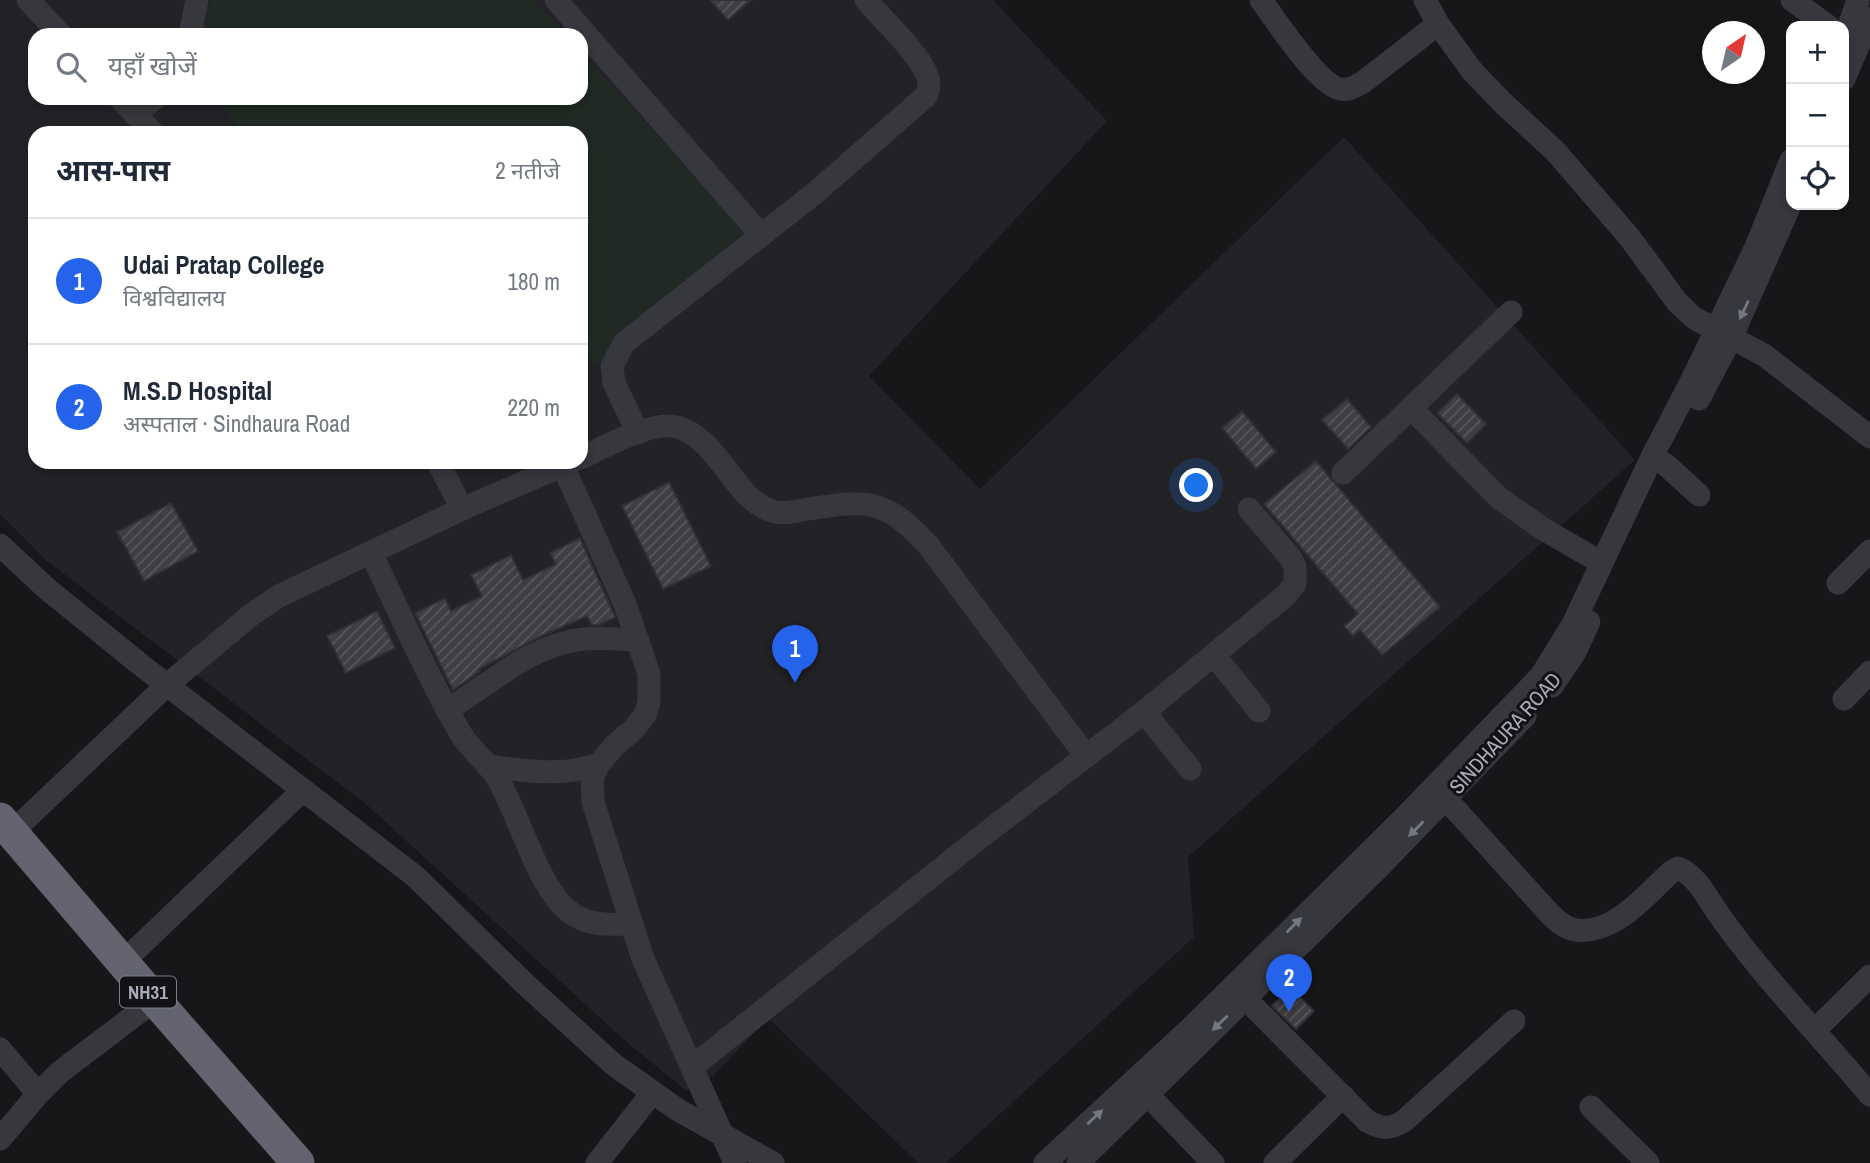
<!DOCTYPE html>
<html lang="hi">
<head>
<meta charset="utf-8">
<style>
  :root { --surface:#fff; --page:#f2f2f3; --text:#1f2937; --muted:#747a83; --line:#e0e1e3; --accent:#2563eb }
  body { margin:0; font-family:"Archivo Narrow","Noto Sans Devanagari",sans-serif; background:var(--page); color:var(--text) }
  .controls { position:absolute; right:21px; top:21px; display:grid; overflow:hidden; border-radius:14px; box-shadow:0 4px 10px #0003 }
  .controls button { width:63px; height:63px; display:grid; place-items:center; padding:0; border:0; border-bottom:2px solid var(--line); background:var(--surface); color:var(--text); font:35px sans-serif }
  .compass { position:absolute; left:1702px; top:21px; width:63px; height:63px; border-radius:50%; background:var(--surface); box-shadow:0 4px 10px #0003; rotate:34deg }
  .you { position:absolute; left:1197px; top:486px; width:24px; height:24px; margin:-18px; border:5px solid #fff; border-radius:50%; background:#1a73e8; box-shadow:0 0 0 10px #1a73e833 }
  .badge { display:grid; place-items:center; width:46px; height:46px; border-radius:50%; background:var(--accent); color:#fff; font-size:23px; font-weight:700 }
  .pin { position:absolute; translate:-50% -58px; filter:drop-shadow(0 2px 4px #0008) }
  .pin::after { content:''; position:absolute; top:37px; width:24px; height:21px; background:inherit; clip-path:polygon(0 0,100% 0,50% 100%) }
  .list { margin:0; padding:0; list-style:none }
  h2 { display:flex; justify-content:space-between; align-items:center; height:91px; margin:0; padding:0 28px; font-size:30px }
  h2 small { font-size:23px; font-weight:400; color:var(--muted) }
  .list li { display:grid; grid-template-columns:46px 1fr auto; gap:21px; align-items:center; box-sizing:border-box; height:126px; padding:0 28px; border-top:2px solid var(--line) }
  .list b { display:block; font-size:26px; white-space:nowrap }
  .list p { margin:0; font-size:23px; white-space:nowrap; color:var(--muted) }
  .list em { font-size:23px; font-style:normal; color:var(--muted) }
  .icon { flex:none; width:38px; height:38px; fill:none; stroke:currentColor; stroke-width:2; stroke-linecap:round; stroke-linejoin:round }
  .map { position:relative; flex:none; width:1870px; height:1163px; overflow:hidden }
  .search { position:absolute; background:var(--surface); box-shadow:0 4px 10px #0003; left:28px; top:28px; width:560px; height:77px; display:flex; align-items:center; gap:18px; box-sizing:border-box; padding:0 24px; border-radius:21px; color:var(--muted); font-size:26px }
  .panel { position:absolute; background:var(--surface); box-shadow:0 4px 10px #0003; left:28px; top:126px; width:560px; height:343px; border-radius:21px }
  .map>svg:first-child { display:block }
</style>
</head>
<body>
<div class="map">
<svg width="1870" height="1163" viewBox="0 0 1870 1163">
  <defs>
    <pattern id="building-hatch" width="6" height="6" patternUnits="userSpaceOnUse" patternTransform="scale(1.75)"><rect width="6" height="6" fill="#3e3e43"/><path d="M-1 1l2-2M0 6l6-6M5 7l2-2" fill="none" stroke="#57575c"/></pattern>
  </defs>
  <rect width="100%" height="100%" fill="#171719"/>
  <path fill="#232226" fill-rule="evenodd" d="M0 0H993L1107 121 869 376 980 489 1344 137 1635 460 1188 857 1194 937 946 1163H918L768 1018 714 1075 687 1091 631 1046 367 805 47 561 0 514ZM35 35H581V98H35ZM35 133H581V462H35Z"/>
  <g fill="#202923">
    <polygon points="212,0 533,0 565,35 201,35"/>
    <polygon points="581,52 754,241 631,349 582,370 585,397 581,399 581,133 240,133 218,98 581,98"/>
  </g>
  <g fill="url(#building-hatch)" stroke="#313035" stroke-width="2">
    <polygon points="710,0 751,0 728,20"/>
    <polygon points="1457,394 1486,424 1467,443 1437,413"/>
    <polygon points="1347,399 1371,427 1348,449 1322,420"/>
    <polygon points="1242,411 1276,452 1256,469 1222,428"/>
    <polygon points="1316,461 1440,607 1382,655 1360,630 1353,636 1344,626 1358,614 1264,504"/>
    <polygon points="669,482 711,566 663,589 622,506"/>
    <polygon points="171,503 198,551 144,581 117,532"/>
    <polygon points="580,538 615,617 599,625 592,625 587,616 541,636 479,669 480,671 453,690 415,613 445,598 451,611 482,596 471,575 511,555 523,580 556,564 550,553"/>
    <polygon points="377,611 395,648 346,673 327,636"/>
    <polygon points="1290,987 1314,1011 1296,1029 1272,1006"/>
  </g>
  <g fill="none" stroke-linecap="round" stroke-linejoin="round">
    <g stroke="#37373e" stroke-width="23">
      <polyline points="28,0 61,35"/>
      <polyline points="556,0 761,235"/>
      <path d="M1261 0C1276 20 1318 86 1341 89 1349 91 1355 86 1362 83L1438 24"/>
      <polyline points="1425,0 1438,24 1473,72 1503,103 1556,152 1630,238 1677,302 1694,318 1764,355 1870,437"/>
      <polyline points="1792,0 1828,26"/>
      <polyline points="190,35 197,0"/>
      <polyline points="1844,40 1858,0"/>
      <polyline points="1844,79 1870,18"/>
      <polyline points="120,98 153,133"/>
      <polyline points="135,114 155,98"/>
      <polyline points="1699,399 1731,338 1791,203"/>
      <polyline points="1411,408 1499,498 1543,529 1602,563"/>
      <path d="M638 433 614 383 612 366 624 343 815 193 926 96C929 88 930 83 927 75 918 52 882 19 866 0"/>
      <path d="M581 458C604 447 652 420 677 427 719 438 734 500 772 511 784 515 796 511 809 509 869 499 885 499 928 545L1086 756"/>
      <polyline points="438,462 462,509"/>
      <polyline points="1665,464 1699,495"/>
      <polyline points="563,466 625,604 649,674 649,702 645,715 634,729 614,746 599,764 592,778 593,802 643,959 735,1163"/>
      <polyline points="1343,473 1511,312"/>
      <polyline points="0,545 46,588 141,665 416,877 524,983 613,1064 678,1110 773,1163"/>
      <path d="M371 553C400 613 427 676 461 734 471 751 488 762 498 779 518 814 536 879 563 906 582 926 607 925 632 924"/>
      <polyline points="1838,583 1870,551"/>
      <polyline points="1214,655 1259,711"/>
      <polyline points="1552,686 1575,652 1589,622"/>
      <polyline points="1844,699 1870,672"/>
      <path d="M447 710C485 687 520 655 563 643 587 636 613 639 638 640"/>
      <polyline points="1144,712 1190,769"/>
      <path d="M488 766C525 771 562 777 599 764"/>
      <path d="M1446 799 1549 913C1556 920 1565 929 1576 930 1614 935 1646 895 1671 872L1678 868C1698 876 1708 900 1720 916 1765 980 1821 1036 1870 1095"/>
      <polyline points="12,832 167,685 251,615 279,596 462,509 571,462"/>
      <polyline points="123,962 303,790"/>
      <path d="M1245 998 1367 1121C1382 1129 1389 1130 1404 1121L1514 1021"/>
      <polyline points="1815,1030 1870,976"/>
      <polyline points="0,1049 38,1094"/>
      <polyline points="692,1067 982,836 1144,712 1285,596 1295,584 1295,566 1290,557 1249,509"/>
      <polyline points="1147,1094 1213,1163"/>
      <polyline points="1591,1107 1648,1163"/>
      <polyline points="0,1139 38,1094 60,1072 155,1000"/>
      <polyline points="597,1163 652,1093"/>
      <polyline points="1045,1163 1192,1027 1403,819 1541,676 1573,624 1654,453 1691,382 1756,247 1791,160"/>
      <polyline points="1078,1163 1380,866 1525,716"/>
      <polyline points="1275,1163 1343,1096"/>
    </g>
    <polyline stroke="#63646f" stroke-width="33" points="0,819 155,1000 298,1163"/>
  </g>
  <defs><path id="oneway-solid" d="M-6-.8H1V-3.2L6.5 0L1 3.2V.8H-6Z" transform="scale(1.75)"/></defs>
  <g fill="#757782">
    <use href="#oneway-solid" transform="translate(1744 310) rotate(115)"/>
    <use href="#oneway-solid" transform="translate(1416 829) rotate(135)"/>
    <use href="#oneway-solid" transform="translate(1294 925) rotate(-45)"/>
    <use href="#oneway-solid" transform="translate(1220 1023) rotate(136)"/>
    <use href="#oneway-solid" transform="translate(1095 1117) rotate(-43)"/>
  </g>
  <g text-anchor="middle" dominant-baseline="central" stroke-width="6" stroke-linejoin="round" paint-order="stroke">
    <rect fill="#121214" stroke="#7b7d88" stroke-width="2" x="120" y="976.5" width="56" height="31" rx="5"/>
    <g font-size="19" font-weight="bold" fill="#a8abb9">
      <text x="148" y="992">NH31</text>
    </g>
    <g font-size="21" fill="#a8abb9" stroke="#121214">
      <text transform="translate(1505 733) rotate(-48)">SINDHAURA ROAD</text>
    </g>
  </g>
</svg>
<div class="controls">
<button>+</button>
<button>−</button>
<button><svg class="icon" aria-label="locate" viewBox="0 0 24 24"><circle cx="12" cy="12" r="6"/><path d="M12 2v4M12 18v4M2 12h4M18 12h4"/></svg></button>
</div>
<svg class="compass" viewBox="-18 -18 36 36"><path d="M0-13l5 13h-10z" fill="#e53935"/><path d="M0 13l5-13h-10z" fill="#747a83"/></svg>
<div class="you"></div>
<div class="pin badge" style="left:795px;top:683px">1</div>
<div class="pin badge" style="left:1289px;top:1012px">2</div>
<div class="search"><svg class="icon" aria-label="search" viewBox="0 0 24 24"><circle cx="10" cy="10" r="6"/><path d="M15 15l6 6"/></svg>यहाँ खोजें</div>
<section class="panel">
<h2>आस-पास<small>2 नतीजे</small></h2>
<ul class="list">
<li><span class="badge">1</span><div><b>Udai Pratap College</b><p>विश्वविद्यालय</p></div><em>180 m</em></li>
<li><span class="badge">2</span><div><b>M.S.D Hospital</b><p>अस्पताल · Sindhaura Road</p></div><em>220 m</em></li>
</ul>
</section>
</div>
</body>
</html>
